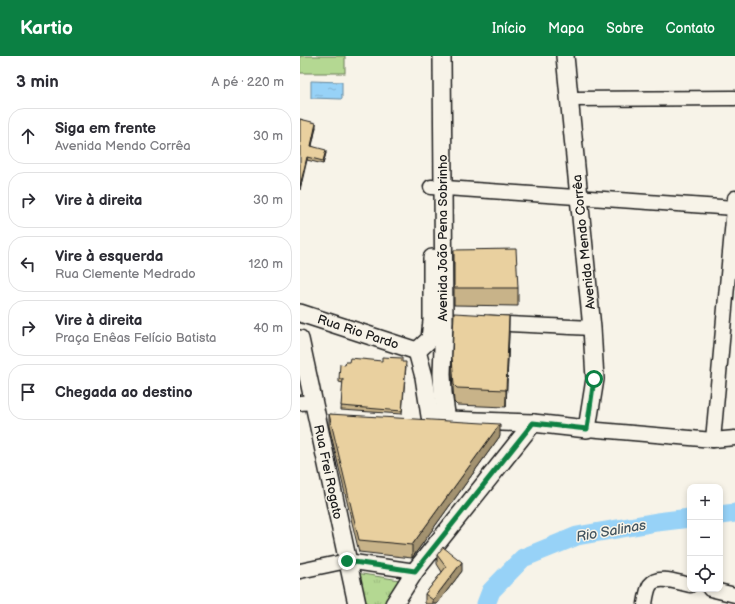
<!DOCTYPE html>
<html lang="pt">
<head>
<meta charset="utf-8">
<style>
  :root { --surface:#fff; --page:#f2f2f3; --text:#2b2b33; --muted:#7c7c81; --line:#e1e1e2; --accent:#0b8043 }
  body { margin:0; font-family:"Balsamiq Sans",sans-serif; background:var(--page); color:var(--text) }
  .controls { position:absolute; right:12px; bottom:12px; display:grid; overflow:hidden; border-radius:8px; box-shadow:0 2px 6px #0003 }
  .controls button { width:36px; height:36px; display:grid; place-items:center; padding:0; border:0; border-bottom:1px solid var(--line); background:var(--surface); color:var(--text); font:20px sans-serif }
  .stop { position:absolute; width:12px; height:12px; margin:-9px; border:3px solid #0b8043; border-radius:50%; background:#fff }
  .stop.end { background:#0b8043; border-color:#fff; box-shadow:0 1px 4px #0008 }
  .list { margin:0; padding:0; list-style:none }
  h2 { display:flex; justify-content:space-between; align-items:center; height:52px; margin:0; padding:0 16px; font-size:17px }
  h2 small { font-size:13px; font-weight:400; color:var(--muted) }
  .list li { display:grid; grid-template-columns:26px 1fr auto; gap:12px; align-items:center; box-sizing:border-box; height:56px; margin:0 8px 8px; padding:0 8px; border:1px solid var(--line); border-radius:16px }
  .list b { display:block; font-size:15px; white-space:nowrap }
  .list p { margin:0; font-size:13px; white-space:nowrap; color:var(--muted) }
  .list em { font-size:13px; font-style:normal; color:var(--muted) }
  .icon { flex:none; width:22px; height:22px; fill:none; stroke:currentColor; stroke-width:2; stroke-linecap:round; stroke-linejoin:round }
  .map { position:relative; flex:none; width:435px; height:548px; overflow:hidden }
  header { display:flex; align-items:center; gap:24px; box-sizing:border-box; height:56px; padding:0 20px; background:var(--accent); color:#fff }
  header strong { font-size:19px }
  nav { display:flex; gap:22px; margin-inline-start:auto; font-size:14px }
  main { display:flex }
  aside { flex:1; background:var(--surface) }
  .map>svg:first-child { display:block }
</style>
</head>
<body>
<header>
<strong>Kartio</strong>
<nav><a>Início</a><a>Mapa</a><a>Sobre</a><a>Contato</a></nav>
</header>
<main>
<aside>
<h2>3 min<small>A pé · 220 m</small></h2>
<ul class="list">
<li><svg class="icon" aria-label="ahead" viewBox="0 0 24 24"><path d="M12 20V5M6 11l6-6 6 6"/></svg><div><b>Siga em frente</b><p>Avenida Mendo Corrêa</p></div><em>30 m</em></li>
<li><svg class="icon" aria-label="right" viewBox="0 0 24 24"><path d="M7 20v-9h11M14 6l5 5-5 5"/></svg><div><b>Vire à direita</b></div><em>30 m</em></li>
<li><svg class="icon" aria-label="left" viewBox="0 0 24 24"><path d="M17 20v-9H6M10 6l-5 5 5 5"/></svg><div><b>Vire à esquerda</b><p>Rua Clemente Medrado</p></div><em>120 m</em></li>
<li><svg class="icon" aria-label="right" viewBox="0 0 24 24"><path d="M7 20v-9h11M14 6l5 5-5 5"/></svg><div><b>Vire à direita</b><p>Praça Enêas Felício Batista</p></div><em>40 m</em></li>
<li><svg class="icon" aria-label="arrive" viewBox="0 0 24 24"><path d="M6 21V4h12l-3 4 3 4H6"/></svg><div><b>Chegada ao destino</b></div></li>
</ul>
</aside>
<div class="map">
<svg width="435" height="548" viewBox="0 0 435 548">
  <defs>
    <pattern id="park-tufts" width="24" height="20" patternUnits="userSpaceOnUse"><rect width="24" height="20" fill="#b4d892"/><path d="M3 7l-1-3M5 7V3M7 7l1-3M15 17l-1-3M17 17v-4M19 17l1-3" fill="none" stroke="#9ab97d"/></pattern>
    <pattern id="water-ripples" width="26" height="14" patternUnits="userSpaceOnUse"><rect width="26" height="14" fill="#97d2f7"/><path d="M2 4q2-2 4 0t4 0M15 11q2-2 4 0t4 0" fill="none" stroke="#82b4d3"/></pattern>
  </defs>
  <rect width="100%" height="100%" fill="#f7f3e8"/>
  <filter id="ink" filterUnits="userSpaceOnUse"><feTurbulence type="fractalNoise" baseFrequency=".025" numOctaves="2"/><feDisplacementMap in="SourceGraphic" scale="8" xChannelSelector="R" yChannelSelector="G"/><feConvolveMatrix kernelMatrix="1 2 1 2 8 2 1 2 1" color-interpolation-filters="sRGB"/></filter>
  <g filter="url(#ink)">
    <polygon fill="url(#park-tufts)" stroke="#687a57" points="56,517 100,524 86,548 65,548"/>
    <rect fill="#b4d892" stroke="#687a57" x="0" y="0" width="45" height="17"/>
    <polygon fill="url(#water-ripples)" stroke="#66899f" points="11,25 42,26 42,43 11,42"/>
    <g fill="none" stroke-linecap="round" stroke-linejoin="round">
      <g stroke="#97d2f7" stroke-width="19">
        <polyline points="420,459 435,457"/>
        <polyline points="186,548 191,535 223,502 277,480 357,466 390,462"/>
      </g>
      <defs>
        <g id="minor">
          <polyline points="269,43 435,42"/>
          <polyline points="131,131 435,152"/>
          <polyline points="190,267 292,272"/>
          <polyline points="0,347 13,346"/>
          <polyline points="287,373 413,384 435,382"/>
          <polyline points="413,384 435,142"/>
          <polyline points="0,515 47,505 115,515"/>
          <polyline points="410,533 435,539"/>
          <path d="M345 548C346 542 347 534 350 529 358 518 379 527 390 529"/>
        </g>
        <g id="major">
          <polyline points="142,0 144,265 142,318 143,337 147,364"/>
          <polyline points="0,257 117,295"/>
          <polyline points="0,283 57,548"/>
          <polyline points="117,295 124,321 130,360 135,362 147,364 233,367 287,373 295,323 292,272 265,0"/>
          <polyline points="117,295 130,283 132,265 132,202"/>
          <polyline points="94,548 115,515 233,367"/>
        </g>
      </defs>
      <use href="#minor" stroke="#1c1c1c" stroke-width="17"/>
      <use href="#major" stroke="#1c1c1c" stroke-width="20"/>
      <use href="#minor" stroke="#f7f3e8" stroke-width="14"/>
      <use href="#major" stroke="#f7f3e8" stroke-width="17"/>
    </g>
    <g fill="#c8b389" stroke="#1c1c1c">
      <polygon points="0,63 16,71 12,90 26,97 23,108 7,104"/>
      <polygon points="154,194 218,232 218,250 154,249"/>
      <polygon points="209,277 206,351 157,349 154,346 152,318 152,301"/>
      <polygon points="102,306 106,310 102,358 41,354 43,327 39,326 39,323 45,309"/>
      <polygon points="29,358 200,380 112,502 59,496 29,370"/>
      <polygon points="137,499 162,515 137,548 126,548 125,547 125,538 142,516 137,508"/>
    </g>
    <g fill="#a3926f" stroke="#1c1c1c">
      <polygon points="16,67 16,71 11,93 11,90"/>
      <polygon points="26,94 26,97 23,108 23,105"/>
      <polygon points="7,101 7,104 0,134 0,130"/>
      <polygon points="209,260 209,277 206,351 206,334"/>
      <polygon points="200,368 200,380 112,502 112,489"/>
      <polygon points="162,506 162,515 137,548 133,548 133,544"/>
    </g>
    <g fill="#e9d09f" stroke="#1c1c1c">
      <polygon points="0,63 16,67 11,90 26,94 23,105 7,101 0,130"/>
      <polygon points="216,193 218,232 154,232 154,194"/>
      <polygon points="154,257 209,260 206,334 157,332 154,329 152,301"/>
      <polygon points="82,301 102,302 102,306 106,306 102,355 41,350 43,323 39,323 40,308 45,309 46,306 49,306 50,302 82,305"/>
      <polygon points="29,358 200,368 112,489 59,484"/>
      <polygon points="143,491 162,506 133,544 125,538 146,511 137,499"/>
    </g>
  </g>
  <g fill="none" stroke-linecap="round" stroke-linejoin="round" filter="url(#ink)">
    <polyline stroke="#0b8043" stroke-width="5" points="47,505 115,515 233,367 287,373 294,323"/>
  </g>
  <g text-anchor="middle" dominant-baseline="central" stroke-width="3" stroke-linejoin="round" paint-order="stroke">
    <g font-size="13" fill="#1c1c1c" stroke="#f7f3e8">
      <text transform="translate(143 182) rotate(-90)">Avenida João Pena Sobrinho</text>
      <text transform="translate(284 186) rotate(-96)">Avenida Mendo Corrêa</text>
      <text transform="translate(58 276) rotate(18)">Rua Rio Pardo</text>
      <text transform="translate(28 416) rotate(78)">Rua Frei Rogato</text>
    </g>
    <g font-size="14" font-style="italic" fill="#41535e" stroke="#f7f3e8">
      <text transform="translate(311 475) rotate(-10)">Rio Salinas</text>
    </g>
  </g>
</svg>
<div class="controls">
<button>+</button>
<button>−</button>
<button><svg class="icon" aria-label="locate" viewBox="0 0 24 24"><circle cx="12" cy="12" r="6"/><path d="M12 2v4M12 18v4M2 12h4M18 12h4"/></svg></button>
</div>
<div class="stop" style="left:294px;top:323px"></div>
<div class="stop end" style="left:47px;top:505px"></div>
</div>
</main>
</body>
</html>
